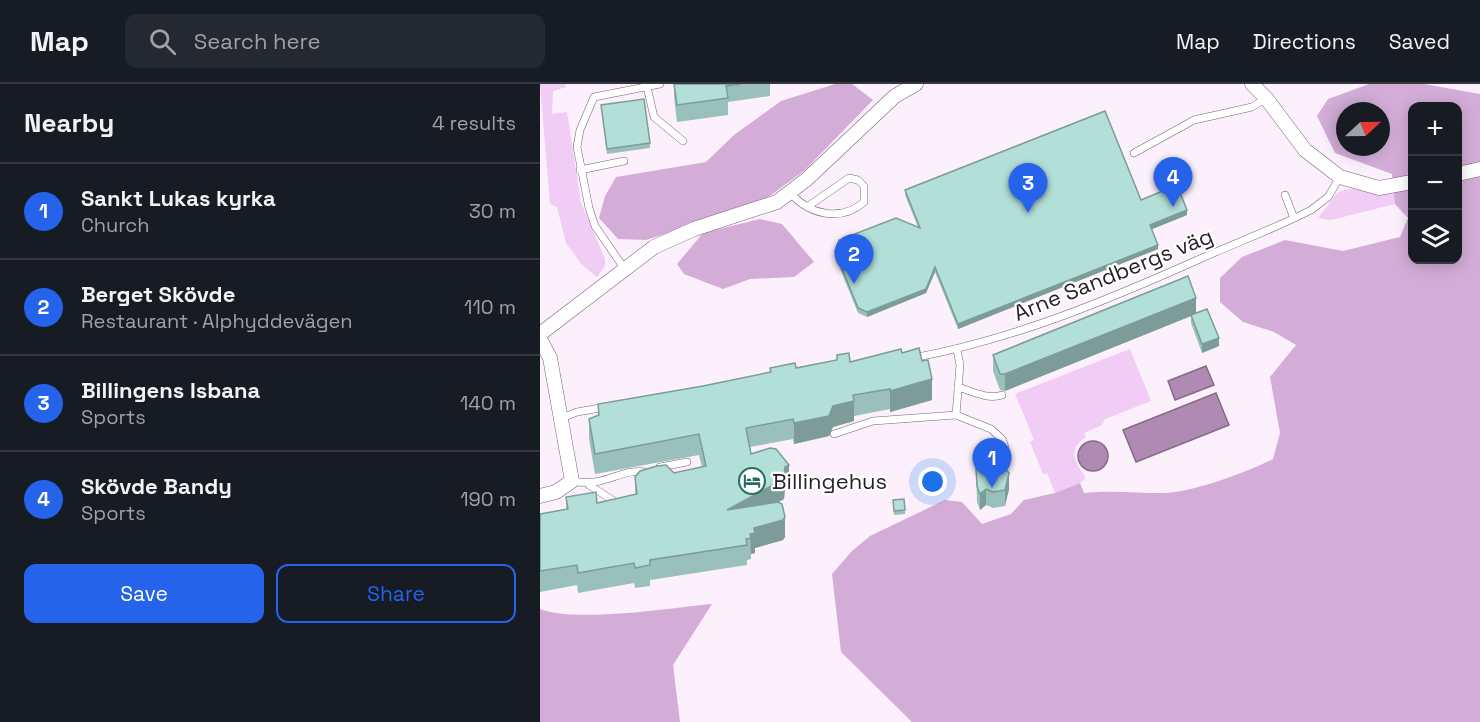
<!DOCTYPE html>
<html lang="en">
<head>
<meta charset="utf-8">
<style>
  :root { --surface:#171b24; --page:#242831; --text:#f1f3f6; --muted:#9ea1a6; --line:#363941; --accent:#2563eb }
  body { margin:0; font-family:"Space Grotesk",sans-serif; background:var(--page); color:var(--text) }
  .controls { position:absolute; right:18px; top:18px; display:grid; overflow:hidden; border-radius:12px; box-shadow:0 3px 15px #0003 }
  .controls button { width:54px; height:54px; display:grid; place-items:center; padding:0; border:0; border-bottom:2px solid var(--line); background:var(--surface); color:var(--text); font:30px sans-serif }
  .compass { position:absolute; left:796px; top:18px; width:54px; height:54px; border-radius:50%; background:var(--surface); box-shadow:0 3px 15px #0003; rotate:68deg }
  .you { position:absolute; left:393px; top:398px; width:21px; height:21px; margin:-15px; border:4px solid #fff; border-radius:50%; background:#1a73e8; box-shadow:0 0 0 9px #1a73e833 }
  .badge { display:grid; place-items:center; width:39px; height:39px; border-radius:50%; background:var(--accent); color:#fff; font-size:20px; font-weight:700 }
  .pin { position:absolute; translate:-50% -50px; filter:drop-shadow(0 2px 3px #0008) }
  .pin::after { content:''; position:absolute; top:32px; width:21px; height:18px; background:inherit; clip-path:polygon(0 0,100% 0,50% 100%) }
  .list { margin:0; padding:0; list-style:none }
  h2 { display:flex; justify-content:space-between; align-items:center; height:78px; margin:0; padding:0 24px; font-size:26px }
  h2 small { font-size:20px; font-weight:400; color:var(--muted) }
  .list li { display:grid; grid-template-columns:39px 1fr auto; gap:18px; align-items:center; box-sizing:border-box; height:96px; padding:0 24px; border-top:2px solid var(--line) }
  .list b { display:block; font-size:22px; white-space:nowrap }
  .list p { margin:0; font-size:20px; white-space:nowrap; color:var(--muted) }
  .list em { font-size:20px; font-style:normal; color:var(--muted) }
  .actions { display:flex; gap:12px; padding:18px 24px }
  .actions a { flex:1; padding:14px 0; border:2px solid var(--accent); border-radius:12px; text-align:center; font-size:21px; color:var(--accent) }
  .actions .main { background:var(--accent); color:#fff }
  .icon { flex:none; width:33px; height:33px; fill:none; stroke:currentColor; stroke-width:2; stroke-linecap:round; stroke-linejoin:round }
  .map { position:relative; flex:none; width:940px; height:638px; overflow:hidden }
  header { display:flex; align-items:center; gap:36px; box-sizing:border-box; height:84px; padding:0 30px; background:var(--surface); border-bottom:2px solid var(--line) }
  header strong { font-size:28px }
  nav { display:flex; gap:33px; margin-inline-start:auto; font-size:21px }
  .search { width:420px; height:54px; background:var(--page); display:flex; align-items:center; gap:15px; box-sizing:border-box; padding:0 21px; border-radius:12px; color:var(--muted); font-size:22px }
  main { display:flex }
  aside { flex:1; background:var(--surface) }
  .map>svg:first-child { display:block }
</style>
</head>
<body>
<header>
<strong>Map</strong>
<div class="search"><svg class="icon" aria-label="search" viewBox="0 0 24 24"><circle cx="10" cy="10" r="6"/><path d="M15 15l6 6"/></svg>Search here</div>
<nav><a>Map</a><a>Directions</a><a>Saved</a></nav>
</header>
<main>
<aside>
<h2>Nearby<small>4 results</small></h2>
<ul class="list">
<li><span class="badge">1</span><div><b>Sankt Lukas kyrka</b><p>Church</p></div><em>30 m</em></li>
<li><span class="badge">2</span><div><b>Berget Skövde</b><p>Restaurant · Alphyddevägen</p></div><em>110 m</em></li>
<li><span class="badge">3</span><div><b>Billingens Isbana</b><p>Sports</p></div><em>140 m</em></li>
<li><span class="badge">4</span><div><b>Skövde Bandy</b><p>Sports</p></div><em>190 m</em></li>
</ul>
<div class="actions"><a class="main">Save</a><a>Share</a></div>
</aside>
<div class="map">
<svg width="940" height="638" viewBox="0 0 940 638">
  <rect width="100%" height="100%" fill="#fbf0fc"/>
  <g fill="#f1ccf4">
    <polygon points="0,0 25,0 26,3 13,7 12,30 27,28 41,119 65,175 65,182 57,193 42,181 26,159 17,123 10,120"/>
    <polygon points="809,105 854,107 855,120 791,136 778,134 798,108"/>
    <path d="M590 265 611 317 565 335 562 341 544 349 546 353C526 366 536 379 546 394L540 399 515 409 507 389 503 390 490 358 494 356 475 310Z"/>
  </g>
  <g fill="#d3add7" fill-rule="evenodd">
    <polygon points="295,0 312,0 333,16 265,86 219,120 106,156 78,155 59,134 65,112 76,93 166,78 194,51 241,17"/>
    <path d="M829 0H884L940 10V638H372L301 568 292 490 312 467 330 452 405 416 422 418 442 440 471 430 484 416 515 409 540 399 544 409C572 406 596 409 623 409 652 409 707 388 733 375L740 349 730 293 756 261 734 248 703 238 680 218V194L702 173 745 156 803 167 860 153 868 134 855 120 852 90 795 69 777 32 788 15ZM872 22H918V176H872ZM805 27H841V63H805Z"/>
    <polygon points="220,135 242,140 274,178 254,193 210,195 183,205 144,190 137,180 163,149"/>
    <path d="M172 520 133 581 140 638H0V525C36 539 130 524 172 520Z"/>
  </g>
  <g fill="#af8bb3" stroke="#866a89" stroke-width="1.5">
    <polygon points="666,282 674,301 635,316 628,297"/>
    <polygon points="676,309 689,341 596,378 583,346"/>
    <circle cx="553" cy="372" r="15"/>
  </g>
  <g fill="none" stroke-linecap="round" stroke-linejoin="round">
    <defs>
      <g id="service">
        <polyline points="107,3 114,33 143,57"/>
        <polyline points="594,69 654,36 712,23 726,14"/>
        <polyline points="40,86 84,77"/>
        <path d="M250 109C270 131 301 138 324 118V102L318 96 309 94 267 123"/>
        <polyline points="745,111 754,134"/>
        <polyline points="84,184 55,142 49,124 37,63 40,46 54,13 120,0"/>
        <polyline points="417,266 420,281 416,331 451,345 462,355 465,363 459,379"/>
        <path d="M373 274C475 255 568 216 662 174 698 158 736 144 771 126L788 113 800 93"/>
        <path d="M418 303C431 307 448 316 462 311"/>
        <polyline points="19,335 37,328 66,323"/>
        <polyline points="294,350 333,337 416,331"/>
        <polyline points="120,383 147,378"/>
        <path d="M32 397C68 404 77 384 107 388"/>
        <polyline points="49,401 80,421"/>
      </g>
      <g id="minor">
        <polyline points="712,0 726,14 765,66 800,93 839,104 872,98"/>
        <polyline points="918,90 940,85"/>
        <polyline points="0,250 114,163 154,145 237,118 267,95 355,12 376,0"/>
        <polyline points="0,255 10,274 32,397 16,408 0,412"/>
      </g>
    </defs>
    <use href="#service" stroke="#765f79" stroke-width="8"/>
    <use href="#minor" stroke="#765f79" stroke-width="15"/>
    <use href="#service" stroke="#fff" stroke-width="7"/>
    <use href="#minor" stroke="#fff" stroke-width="14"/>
  </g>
  <g fill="#99c0ba">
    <polygon points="134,0 230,0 230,12 188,18 188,31 137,38 134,13"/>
    <polygon points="61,21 110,59 110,64 67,70"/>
    <polygon points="365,106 601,116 647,131 612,145 618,165 418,245 395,188 386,209 327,233 318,229 295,172 295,167 378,143 365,111"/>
    <polygon points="656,229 679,262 662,269 651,239 651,232 465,307 460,306 453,287 453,271"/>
    <polygon points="362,269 392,316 350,328 350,325 314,332 314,337 293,343 289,352 254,360 253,355 210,363 211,370 249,401 245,404 244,415 238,418 245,453 243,456 215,464 215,469 211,470 211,475 207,476 207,481 110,496 110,502 95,504 94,499 38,509 37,501 0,508 0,430 26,425 26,413 57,419 95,410 95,393 134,389 162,383 159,371 55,390 49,355 49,335 58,332 58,320 163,302 230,288 230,284 256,284 310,278"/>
    <polygon points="436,384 469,405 465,422 453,424 446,421 440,426 437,418"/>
    <polygon points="353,420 365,426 365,430 354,431"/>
  </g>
  <g fill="#7d9c97">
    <polygon points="647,126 647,131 610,146 610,141"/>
    <polygon points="618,161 618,165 418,245 418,240"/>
    <polygon points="395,183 395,188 386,209 327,233 327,228"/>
    <polygon points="656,214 656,230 465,307 465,290"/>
    <polygon points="679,254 679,262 662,269 662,260"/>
    <polygon points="392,295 392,316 350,328 350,307"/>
    <polygon points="314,317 314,337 293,343 289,352 254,360 254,339 293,322"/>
    <polygon points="249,381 249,401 245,404 244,415 187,446 187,426"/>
    <polygon points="469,389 469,405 465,422 465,406"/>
    <polygon points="446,405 446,421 440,426 440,410"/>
    <polygon points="245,433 245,453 243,456 215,464 215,469 211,470 210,450 214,444"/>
  </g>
  <g fill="#b2dfd8" stroke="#7d9c97" stroke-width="1.5">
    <polygon points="134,0 201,0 186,2 188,14 137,21"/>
    <polygon points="104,15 110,59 67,65 61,21"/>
    <polygon points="565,27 601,116 637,101 647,126 610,141 618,161 418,240 395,183 386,205 327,228 318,224 295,167 299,156 356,134 380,144 365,106"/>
    <polygon points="648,192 656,214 465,290 460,290 453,271"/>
    <polygon points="667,225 679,254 662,260 651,231"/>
    <polygon points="379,264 382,277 388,276 392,295 350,307 350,305 313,311 314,317 293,322 289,332 254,339 253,335 206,344 211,370 230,364 236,365 249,381 245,383 244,395 187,426 238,418 242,420 245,433 243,436 214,444 215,449 210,450 211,454 206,455 207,461 110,476 110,481 95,484 94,479 38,489 37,481 0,487 0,430 28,425 26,413 56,408 57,419 97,410 95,393 100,387 117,382 126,381 134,389 166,382 159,350 55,370 49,335 59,331 58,320 163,302 231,288 230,284 255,279 256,284 297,276 297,271 309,269 310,278 361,265 362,269"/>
    <polygon points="448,363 469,389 465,406 453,408 446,405 440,410 437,402 436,384 445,373"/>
    <polygon points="364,415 365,426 354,427 353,416"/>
  </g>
  <defs>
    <symbol id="hotel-ring" viewBox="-11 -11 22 22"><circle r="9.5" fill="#fff" stroke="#256e67" stroke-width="1.5"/><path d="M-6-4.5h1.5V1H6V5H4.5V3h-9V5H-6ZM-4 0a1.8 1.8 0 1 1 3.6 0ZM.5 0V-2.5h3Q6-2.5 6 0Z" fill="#256e67"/></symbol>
  </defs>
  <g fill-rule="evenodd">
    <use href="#hotel-ring" x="197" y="382" width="30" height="30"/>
  </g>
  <g text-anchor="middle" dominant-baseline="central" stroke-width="4.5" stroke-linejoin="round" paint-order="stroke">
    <g font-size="22" fill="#261d27" stroke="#fff">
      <text transform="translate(573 190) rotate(-22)">Arne Sandbergs väg</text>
    </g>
    <g font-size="22" fill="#261d27" stroke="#fff" text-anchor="start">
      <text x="232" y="397">Billingehus</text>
    </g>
  </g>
</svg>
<div class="controls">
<button>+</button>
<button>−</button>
<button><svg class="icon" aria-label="layers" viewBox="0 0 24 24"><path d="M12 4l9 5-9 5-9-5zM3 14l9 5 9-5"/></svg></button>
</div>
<svg class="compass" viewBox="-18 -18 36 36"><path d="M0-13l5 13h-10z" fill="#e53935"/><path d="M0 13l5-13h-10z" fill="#9ea1a6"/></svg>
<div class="you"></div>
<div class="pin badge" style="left:452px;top:404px">1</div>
<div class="pin badge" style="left:314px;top:200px">2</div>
<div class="pin badge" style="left:488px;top:129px">3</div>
<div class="pin badge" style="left:633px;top:123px">4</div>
</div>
</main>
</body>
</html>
